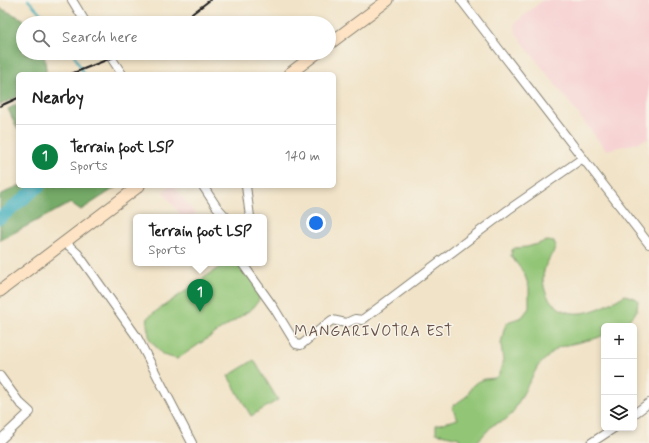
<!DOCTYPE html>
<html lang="en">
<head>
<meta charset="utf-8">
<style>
  :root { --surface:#fff; --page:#f6f6f6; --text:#222; --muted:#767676; --line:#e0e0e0; --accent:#0b8043 }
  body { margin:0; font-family:Mynerve,sans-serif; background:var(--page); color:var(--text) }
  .controls { position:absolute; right:12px; bottom:12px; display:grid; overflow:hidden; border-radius:6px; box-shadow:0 2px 6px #0003 }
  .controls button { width:36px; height:36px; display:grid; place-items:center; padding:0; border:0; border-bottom:1px solid var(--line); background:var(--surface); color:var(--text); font:20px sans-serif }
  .you { position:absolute; left:316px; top:223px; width:14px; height:14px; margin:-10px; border:3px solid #fff; border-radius:50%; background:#1a73e8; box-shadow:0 0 0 6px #1a73e833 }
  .badge { display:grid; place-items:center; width:26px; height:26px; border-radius:50%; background:var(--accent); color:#fff; font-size:13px; font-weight:700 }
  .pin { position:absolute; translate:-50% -33px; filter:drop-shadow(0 1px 2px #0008) }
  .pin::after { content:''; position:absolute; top:21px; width:14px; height:12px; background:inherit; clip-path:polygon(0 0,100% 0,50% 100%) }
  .popup { position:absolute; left:133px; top:214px; width:134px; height:52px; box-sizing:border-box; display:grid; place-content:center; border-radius:6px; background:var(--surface); filter:drop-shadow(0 1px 3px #0005); font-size:13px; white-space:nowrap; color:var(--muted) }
  .popup b { font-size:15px; color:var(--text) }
  .popup::after { content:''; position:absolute; left:50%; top:100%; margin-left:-8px; border:8px solid transparent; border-top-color:var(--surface) }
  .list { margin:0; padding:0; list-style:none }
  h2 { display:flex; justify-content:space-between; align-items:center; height:52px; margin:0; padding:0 16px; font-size:17px }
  h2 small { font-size:13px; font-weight:400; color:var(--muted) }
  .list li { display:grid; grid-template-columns:26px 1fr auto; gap:12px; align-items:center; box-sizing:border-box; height:64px; padding:0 16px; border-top:1px solid var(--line) }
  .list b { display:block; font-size:15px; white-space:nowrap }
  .list p { margin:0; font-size:13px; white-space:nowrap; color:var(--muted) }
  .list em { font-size:13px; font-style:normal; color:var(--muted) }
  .icon { flex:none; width:22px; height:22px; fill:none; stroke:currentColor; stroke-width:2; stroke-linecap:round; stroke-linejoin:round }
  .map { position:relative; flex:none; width:649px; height:443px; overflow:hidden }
  .search { position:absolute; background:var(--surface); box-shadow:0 2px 6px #0003; left:16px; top:16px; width:320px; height:44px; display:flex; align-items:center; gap:10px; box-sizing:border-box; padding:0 14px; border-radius:22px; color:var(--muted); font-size:15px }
  .panel { position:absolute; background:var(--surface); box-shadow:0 2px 6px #0003; left:16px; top:72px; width:320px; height:116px; border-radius:6px }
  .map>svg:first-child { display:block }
</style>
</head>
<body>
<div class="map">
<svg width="649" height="443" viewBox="0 0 649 443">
  <rect width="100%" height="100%" fill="#f7f3e8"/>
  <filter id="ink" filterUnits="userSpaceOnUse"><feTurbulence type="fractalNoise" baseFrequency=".025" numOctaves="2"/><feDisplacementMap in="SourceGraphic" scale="8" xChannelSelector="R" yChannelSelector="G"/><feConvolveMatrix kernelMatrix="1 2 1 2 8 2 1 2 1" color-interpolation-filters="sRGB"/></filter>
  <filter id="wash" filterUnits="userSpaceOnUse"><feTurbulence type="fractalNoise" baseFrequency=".012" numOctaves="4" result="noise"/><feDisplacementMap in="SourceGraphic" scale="16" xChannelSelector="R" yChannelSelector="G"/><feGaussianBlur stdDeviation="0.9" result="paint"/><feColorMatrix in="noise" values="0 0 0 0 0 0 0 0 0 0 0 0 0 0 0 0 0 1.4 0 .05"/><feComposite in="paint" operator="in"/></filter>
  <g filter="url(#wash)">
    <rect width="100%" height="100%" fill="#f1e3c7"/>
    <g fill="#f7cfd1">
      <polygon points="543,0 649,0 649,138 637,143 606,150 517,35 514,24"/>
      <polygon points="169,186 174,186 197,217 182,217 164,192 167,187"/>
    </g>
    <g fill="#92c576" stroke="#577049">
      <path d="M547 241 554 242 556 245C554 254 551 254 548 261 545 266 543 273 543 279 544 289 546 297 554 304 574 324 605 307 625 295L635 298 638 300 637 310 634 315 629 320 621 326H604V335L597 338 559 347 554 351 538 366 512 414 505 420 493 425 476 443H461L459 438 436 433V425L458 419 453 410 452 407 454 405 467 396 472 386 477 382 485 379 495 378 499 374 503 361 501 344 504 329 507 323 510 321 522 317 529 308V287L524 273 511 256 512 250 515 248 527 247Z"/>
      <polygon points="230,263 240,263 259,288 259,300 253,308 177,359 163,355 150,340 147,325 148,317 224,264"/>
      <polygon points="254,360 278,400 251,416 228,376"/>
    </g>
    <g fill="#75aa67" stroke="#486342">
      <polygon points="0,8 23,19 27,23 23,23 23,53 44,53 46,68 46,74 18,74 18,96 0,105"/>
      <polygon points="18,104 18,130 8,109"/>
      <polygon points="18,186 118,186 81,210 71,203 0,240 0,195"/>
    </g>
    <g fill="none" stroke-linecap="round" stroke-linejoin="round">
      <g stroke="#3eadbb" stroke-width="2">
        <polyline points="28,0 50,23"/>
        <polyline points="73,53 84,74"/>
      </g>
      <polyline stroke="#3eadbb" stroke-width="13" points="0,218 39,186"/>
    </g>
  </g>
  <g filter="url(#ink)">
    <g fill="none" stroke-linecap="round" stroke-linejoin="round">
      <defs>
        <g id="street">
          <polyline points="72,0 86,23"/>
          <polyline points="461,0 649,244"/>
          <polyline points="108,53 122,74"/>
          <polyline points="203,186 216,206 226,217"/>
          <polyline points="246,186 250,217"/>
          <polyline points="65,242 78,254 137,337 192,443"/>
          <polyline points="242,263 274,308 296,344 301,345 323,327 332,320 346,323 355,319 362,320 508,210 583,158"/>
          <polyline points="0,376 19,402 30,412 0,440"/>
          <polyline points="634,414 649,403"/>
          <polyline points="591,443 614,428"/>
        </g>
        <g id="secondary">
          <polyline points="329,44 388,0"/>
          <polyline points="289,74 317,53"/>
          <polyline points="0,291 139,186"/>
        </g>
      </defs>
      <use href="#street" stroke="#868072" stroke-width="10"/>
      <use href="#secondary" stroke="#868072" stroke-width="13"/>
      <use href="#street" stroke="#fff" stroke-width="8"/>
      <use href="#secondary" stroke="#fee4c5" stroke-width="11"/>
      <g stroke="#1c1c1c" stroke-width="2">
        <polyline points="180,23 210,0"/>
        <polyline points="71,74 124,53"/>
        <polyline points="0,106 18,98"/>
      </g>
    </g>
  </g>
  <g text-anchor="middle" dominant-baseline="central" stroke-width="3" stroke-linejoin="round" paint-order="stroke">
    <g font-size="15" letter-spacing="1" fill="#675148" stroke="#f7f3e8">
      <text x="374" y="332">MANGARIVOTRA EST</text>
    </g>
  </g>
</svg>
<div class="controls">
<button>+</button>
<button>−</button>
<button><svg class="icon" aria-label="layers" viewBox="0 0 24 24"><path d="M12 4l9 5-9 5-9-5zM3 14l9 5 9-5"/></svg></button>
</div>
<div class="you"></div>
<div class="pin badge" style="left:200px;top:312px">1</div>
<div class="popup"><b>Terrain foot LSP</b>Sports</div>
<div class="search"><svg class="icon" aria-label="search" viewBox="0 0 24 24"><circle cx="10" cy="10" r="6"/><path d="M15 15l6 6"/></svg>Search here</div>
<section class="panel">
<h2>Nearby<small></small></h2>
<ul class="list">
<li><span class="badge">1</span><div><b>Terrain foot LSP</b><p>Sports</p></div><em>140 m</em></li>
</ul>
</section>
</div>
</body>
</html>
